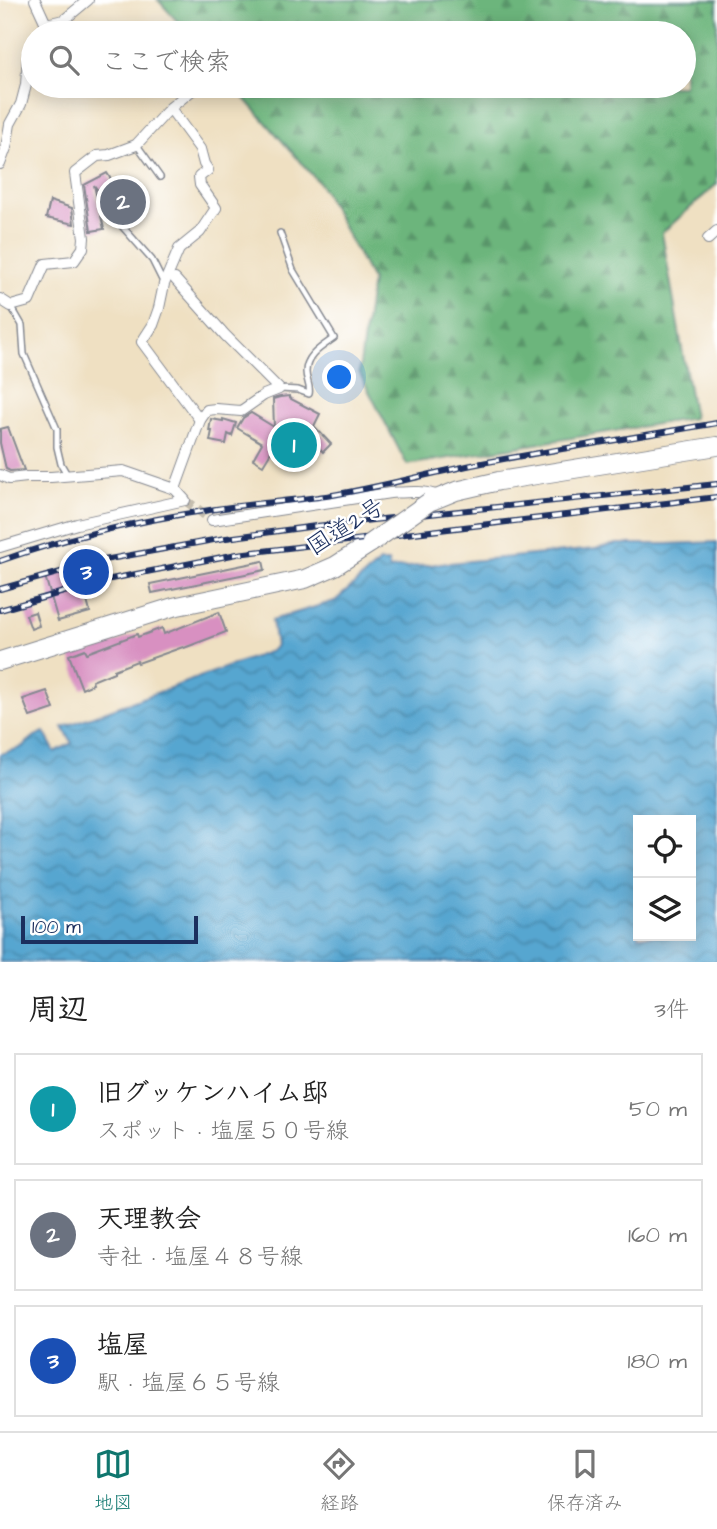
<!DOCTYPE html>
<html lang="ja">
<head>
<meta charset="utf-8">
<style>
  :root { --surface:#fff; --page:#f6f6f6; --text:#222; --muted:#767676; --line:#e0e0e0; --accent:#0f766e }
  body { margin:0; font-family:"Architects Daughter","Klee One",sans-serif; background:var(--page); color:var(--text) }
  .controls { position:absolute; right:21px; bottom:21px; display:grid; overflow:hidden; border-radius:0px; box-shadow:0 4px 18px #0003 }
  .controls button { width:63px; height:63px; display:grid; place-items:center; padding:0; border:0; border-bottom:2px solid var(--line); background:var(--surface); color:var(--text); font:35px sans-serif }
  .scale { position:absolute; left:21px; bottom:18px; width:177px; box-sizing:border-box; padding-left:7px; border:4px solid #1b2f5e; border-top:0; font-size:19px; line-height:24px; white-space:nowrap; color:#1b2f5e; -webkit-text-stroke:5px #fff; paint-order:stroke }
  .you { position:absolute; left:340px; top:378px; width:24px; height:24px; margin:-18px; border:5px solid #fff; border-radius:50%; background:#1a73e8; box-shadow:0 0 0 10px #1a73e833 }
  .badge { display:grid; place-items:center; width:46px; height:46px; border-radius:50%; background:var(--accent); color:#fff; font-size:23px; font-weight:700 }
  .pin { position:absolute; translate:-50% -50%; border:4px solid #fff; box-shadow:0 2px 7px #0006 }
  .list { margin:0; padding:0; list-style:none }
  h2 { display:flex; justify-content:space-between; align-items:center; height:91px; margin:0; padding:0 28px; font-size:30px }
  h2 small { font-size:23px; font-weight:400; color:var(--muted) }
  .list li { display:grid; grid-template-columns:46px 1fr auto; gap:21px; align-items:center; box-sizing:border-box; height:112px; margin:0 14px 14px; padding:0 14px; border:2px solid var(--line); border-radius:0px }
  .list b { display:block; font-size:26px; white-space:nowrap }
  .list p { margin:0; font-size:23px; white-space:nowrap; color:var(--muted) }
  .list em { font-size:23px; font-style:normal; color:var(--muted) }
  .icon { flex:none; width:38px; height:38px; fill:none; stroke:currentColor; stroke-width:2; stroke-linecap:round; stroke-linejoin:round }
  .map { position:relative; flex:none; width:717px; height:962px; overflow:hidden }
  .search { position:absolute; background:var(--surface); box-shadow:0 4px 18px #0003; left:21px; right:21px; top:21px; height:77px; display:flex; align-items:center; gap:18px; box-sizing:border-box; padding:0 24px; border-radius:38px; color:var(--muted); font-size:26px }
  .sheet { height:469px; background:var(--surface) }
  nav { display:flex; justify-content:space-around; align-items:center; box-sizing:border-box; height:98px; border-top:2px solid var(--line); background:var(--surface); font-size:19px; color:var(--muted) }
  nav a { display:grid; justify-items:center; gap:4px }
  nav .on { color:var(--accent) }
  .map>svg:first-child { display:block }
</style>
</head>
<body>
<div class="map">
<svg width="717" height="962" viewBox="0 0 717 962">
  <defs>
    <pattern id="forest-firs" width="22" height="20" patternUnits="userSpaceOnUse" patternTransform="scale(1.75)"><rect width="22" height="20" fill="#6cb57c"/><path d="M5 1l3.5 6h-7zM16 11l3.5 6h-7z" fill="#589469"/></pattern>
    <pattern id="water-waves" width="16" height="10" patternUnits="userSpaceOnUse" patternTransform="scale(1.75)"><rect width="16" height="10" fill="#56a6d0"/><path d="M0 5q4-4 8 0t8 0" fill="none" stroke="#4688ac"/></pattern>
  </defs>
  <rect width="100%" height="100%" fill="#fff"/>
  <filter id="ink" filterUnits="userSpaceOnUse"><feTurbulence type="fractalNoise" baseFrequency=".0143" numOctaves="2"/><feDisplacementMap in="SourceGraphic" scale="14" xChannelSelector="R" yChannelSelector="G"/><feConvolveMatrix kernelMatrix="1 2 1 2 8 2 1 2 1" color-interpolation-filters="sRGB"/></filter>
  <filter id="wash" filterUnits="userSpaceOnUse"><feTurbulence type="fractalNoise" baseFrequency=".00686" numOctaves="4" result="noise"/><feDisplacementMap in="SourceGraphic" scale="28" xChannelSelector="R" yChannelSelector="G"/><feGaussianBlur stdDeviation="1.57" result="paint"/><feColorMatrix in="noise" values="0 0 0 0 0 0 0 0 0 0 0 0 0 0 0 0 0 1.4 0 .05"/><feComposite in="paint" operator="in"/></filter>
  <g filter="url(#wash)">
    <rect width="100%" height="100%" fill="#efe0c2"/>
    <polygon fill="url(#forest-firs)" stroke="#44726d" stroke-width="2" points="158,0 717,0 717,184 662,233 694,418 407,465 359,372 372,280 320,184 234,86 684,86 684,33 188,33"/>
    <path fill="url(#water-waves)" stroke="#386a97" stroke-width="2" fill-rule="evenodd" d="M717 542V962H0V754L20 748 35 736 44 732 55 752 72 743 63 727 271 651 276 646 272 620 335 601 380 562H388L390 570 391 569 398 568 595 549 617 544H668ZM638 820H691V936H638Z"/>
    <g id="blocks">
      <g fill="#d890c1">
        <polygon points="107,173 117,189 123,183 142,206 119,220 94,185 104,229 91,231 84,185"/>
        <polygon points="50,201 72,208 74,224 46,218"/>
        <polygon points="289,396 289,398 320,414 314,426 331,444 323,452 314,442 288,466 272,450 263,465 253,459 262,443 237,428 243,418 251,413 274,427 273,399 280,397"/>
        <polygon points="211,419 223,421 223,419 236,423 232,436 228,434 226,444 210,441 212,431 209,431"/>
        <polygon points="8,427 24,470 10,471 6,469 0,443 0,429"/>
        <polygon points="263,561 265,570 152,593 150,584"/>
        <polygon points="78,567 90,612 58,621 45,576"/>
        <polygon points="35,612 39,626 31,629 26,615"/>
        <polygon points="219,612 226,632 184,648 183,647 138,663 137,661 114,670 114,672 92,681 93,684 82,689 69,655 85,649 87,653 137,634 138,637 162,628 164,634"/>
        <polygon points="47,691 54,709 30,717 23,699"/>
      </g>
    </g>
  </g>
  <g filter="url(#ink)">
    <use href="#blocks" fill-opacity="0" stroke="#858890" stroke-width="2"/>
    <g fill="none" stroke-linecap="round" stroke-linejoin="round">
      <polyline stroke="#c5bdae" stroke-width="10" stroke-dasharray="10 5" stroke-linecap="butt" points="185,500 212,520"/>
      <defs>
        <g id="service">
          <polyline points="137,145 160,177"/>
          <polyline points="121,225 152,260 164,284"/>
          <polyline points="11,306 22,325 24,354 57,429 57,447 61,464 68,476"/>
          <path d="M280 389 298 390 309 394C311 386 306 380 306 372 306 355 322 347 334 338L293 270 280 233"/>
        </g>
        <g id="minor">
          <polyline points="35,0 46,24 41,33"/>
          <polyline points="46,24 64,20 88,0"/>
          <polyline points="170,108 200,149 204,164 208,170 199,177 200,185 216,208 200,232 179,249 164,284 159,308 153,325 142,342 200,420"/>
          <polyline points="0,164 6,148 10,124 21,104 26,85 28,55 33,46"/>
          <polyline points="708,239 717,231"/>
          <polyline points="0,299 11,306 29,301 45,264 74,261 83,248 84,238 75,173 97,156 109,155 136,145 170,108 197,86"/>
          <polyline points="0,475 9,479 27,477 51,477 123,471 175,489 185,500 77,524 0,547"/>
          <polyline points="175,489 200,420 207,410 216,409 241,411 264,395 279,389 225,335 175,279"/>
          <path d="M212 520 390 493C408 492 423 490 439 496"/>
        </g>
        <g id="trunk">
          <polyline points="429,502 456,491 499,481 717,446"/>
          <polyline points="0,661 173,607 305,579 335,566 371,543"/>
        </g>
      </defs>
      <use href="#service" stroke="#858890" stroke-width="8"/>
      <use href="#minor" stroke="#858890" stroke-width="12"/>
      <use href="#trunk" stroke="#858890" stroke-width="20"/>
      <use href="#service" stroke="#fff" stroke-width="5"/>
      <use href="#minor" stroke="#fff" stroke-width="10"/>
      <use href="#trunk" stroke="#fff" stroke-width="18"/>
      <defs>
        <g id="rail">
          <path d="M0 561C70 536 142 520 216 509 253 503 290 501 326 496 377 488 427 474 477 464 556 449 637 437 717 423"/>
          <polyline points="0,589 104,560 219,539 316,526 717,484"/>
          <polyline points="0,610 106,580 237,554 717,497"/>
        </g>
      </defs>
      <use href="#rail" stroke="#1b2f5e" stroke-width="6"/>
      <use href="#rail" stroke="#fff" stroke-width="3.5" stroke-dasharray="10" stroke-linecap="butt"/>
      <defs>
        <polyline id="trunk-bridge" points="371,543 429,502"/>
      </defs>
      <use href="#trunk-bridge" stroke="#858890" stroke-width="20" stroke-linecap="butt"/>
      <use href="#trunk-bridge" stroke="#fff" stroke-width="18"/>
    </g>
  </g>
  <g text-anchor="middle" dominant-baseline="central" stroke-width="5" stroke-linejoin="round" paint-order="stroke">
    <g font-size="24" fill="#1b2f5e" stroke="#fff">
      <text transform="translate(346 527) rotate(-32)">国道2号</text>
    </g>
  </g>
</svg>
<div class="controls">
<button><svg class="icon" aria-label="locate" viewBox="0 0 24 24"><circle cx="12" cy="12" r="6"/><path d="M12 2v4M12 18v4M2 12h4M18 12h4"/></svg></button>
<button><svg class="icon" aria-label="layers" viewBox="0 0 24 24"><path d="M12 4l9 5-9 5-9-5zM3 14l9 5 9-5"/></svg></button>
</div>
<div class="scale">100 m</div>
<div class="you"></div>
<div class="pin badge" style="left:294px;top:445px;background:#0f9aa8">1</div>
<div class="pin badge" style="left:123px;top:202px;background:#6b7280">2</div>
<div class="pin badge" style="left:86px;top:572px;background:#1a4fb4">3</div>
<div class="search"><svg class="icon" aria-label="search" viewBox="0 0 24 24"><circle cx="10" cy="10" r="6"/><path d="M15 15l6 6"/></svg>ここで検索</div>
</div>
<section class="sheet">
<h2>周辺<small>3件</small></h2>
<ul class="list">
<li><span class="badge" style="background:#0f9aa8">1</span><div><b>旧グッケンハイム邸</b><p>スポット · 塩屋５０号線</p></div><em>50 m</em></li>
<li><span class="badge" style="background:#6b7280">2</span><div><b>天理教会</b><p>寺社 · 塩屋４８号線</p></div><em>160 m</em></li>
<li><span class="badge" style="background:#1a4fb4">3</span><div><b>塩屋</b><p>駅 · 塩屋６５号線</p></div><em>180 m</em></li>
</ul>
</section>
<nav>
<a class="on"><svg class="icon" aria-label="map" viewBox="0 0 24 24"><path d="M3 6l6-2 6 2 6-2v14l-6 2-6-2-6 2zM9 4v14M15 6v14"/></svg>地図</a>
<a><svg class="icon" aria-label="directions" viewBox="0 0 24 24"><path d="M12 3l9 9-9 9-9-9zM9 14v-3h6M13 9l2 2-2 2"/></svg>経路</a>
<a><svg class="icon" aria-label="saved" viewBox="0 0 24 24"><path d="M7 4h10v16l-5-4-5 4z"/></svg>保存済み</a>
</nav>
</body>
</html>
